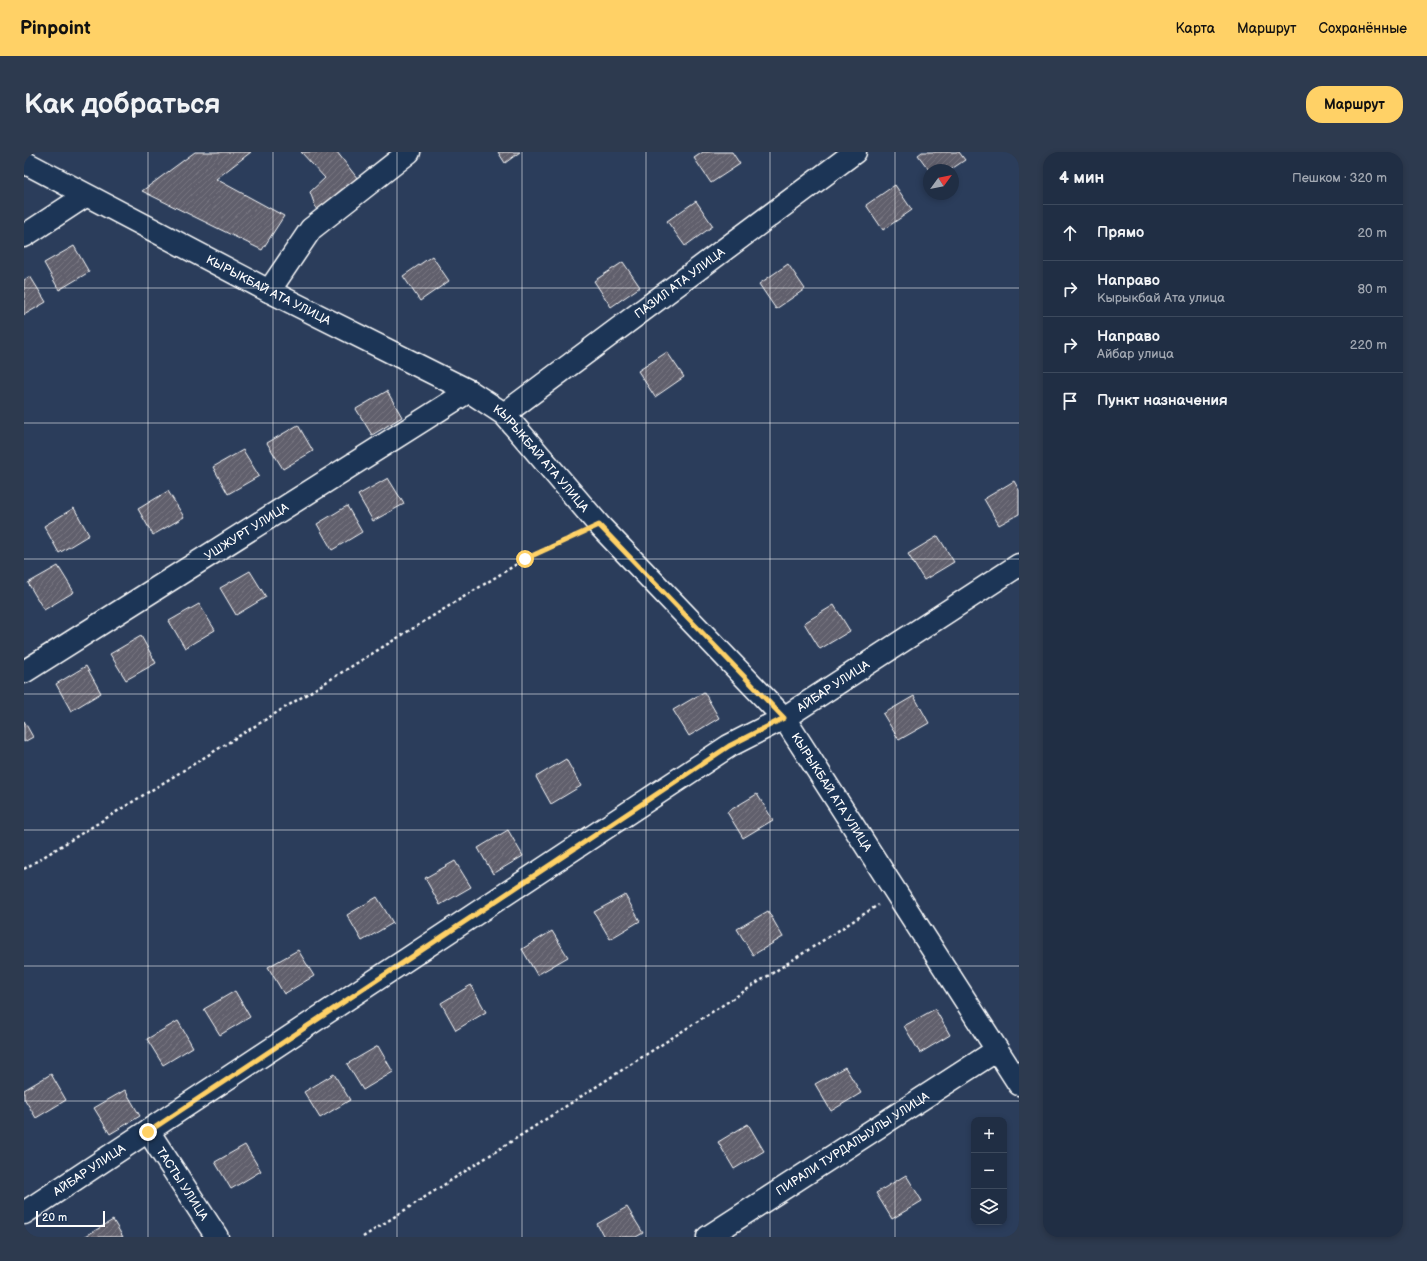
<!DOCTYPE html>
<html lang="ru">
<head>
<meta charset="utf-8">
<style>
  :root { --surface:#202e44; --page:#2d3a4f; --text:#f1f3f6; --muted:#a2a8b2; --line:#3d4a5d; --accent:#ffd166 }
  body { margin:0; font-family:"Balsamiq Sans",sans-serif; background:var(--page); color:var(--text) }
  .controls { position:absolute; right:12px; bottom:12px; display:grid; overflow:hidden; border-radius:8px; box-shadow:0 2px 6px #0003 }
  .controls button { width:36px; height:36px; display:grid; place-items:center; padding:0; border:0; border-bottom:1px solid var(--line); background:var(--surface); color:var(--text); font:20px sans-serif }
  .compass { position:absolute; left:899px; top:12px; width:36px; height:36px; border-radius:50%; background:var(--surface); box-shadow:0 2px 6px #0003; rotate:57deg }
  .scale { position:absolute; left:12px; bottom:10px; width:69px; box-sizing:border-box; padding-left:4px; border:2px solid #fff; border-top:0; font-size:11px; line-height:14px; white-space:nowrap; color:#fff; -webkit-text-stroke:3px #1d3557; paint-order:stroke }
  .stop { position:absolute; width:12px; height:12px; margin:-9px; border:3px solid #ffd166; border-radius:50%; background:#fff }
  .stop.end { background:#ffd166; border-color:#fff; box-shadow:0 1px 4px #0008 }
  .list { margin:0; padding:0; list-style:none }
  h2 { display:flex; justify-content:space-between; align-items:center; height:52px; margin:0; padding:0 16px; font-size:17px }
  h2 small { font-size:13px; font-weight:400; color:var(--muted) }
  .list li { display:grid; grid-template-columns:26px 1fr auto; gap:12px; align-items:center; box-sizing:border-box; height:56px; padding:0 16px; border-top:1px solid var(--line) }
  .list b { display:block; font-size:15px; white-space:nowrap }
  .list p { margin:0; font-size:13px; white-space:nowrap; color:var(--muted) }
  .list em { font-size:13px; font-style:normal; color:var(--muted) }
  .icon { flex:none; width:22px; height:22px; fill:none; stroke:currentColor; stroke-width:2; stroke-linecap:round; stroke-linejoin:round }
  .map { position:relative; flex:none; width:995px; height:1085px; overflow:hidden; border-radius:16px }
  header { display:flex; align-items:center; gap:24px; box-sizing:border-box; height:56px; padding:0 20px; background:var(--accent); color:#111 }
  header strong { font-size:19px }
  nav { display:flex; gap:22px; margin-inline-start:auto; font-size:14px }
  .intro { display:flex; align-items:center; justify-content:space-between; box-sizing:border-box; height:96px; padding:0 24px }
  h1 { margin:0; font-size:28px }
  .button { padding:10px 18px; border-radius:16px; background:var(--accent); color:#111; font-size:14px; font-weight:700 }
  main { display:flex; gap:24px; padding:0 24px }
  aside { flex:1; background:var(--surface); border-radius:16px; box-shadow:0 2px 6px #0003 }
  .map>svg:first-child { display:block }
</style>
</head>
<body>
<header>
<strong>Pinpoint</strong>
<nav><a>Карта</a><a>Маршрут</a><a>Сохранённые</a></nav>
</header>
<div class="intro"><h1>Как добраться</h1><a class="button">Маршрут</a></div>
<main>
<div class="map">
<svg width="995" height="1085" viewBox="0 0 995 1085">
  <defs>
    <pattern id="building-hatch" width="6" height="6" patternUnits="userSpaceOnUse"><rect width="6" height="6" fill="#615f6c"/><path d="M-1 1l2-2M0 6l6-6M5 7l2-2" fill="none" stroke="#797782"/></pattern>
  </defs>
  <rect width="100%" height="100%" fill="#2b3d5b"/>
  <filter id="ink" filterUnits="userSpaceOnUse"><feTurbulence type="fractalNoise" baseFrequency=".025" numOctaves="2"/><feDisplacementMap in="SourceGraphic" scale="8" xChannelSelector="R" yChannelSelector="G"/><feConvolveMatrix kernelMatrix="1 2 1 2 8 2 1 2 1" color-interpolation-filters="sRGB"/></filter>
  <g filter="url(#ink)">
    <g fill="url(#building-hatch)" stroke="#fff">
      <polygon points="171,0 227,0 192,27 260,64 238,98 118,39"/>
      <polygon points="277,0 313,0 337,31 293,59 286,40 301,26"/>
      <polygon points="474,0 496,0 481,11"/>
      <polygon points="679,0 708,0 716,12 687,31 670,6"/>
      <polygon points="898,0 935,0 941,8 926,18 905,18 894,3"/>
      <polygon points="871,33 888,58 859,78 842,53"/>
      <polygon points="672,49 689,74 661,94 643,69"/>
      <polygon points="50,94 65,120 35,138 20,111"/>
      <polygon points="408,104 425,129 396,149 379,124"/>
      <polygon points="599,110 616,135 587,155 570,129"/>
      <polygon points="764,112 781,137 752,157 735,132"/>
      <polygon points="6,124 22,150 0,163 0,128"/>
      <polygon points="643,200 660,225 631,245 614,219"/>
      <polygon points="363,239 378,265 348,283 332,257"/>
      <polygon points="274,273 289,299 259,317 243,291"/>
      <polygon points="219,298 235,324 204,342 189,315"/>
      <polygon points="364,326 380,352 349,369 334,343"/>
      <polygon points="990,329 995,338 995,362 975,373 960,347"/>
      <polygon points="144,339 160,365 129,383 114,357"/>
      <polygon points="323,354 338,380 308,398 293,372"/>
      <polygon points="50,356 65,383 35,401 20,374"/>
      <polygon points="914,384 930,410 900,428 884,402"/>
      <polygon points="34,414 50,440 20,458 4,431"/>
      <polygon points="226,419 242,445 212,463 196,436"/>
      <polygon points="175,452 191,478 161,496 145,469"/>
      <polygon points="810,453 826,479 796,497 780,471"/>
      <polygon points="117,484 132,511 102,528 86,502"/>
      <polygon points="62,514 77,541 47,559 32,532"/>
      <polygon points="680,540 695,566 665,584 649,558"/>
      <polygon points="890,544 905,571 875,588 859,562"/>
      <polygon points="0,569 9,585 0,590"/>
      <polygon points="542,607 557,634 527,652 512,625"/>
      <polygon points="733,642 749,668 719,686 703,660"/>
      <polygon points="484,678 499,704 469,722 454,696"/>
      <polygon points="431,709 447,735 416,753 401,726"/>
      <polygon points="601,743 616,769 586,787 570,760"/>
      <polygon points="353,745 369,771 338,789 323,763"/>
      <polygon points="744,759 759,785 729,803 713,777"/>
      <polygon points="528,779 544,805 513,823 498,797"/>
      <polygon points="274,798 290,824 260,842 244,815"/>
      <polygon points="447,833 462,860 432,878 417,851"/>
      <polygon points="211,839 226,865 196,883 180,857"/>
      <polygon points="911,857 926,883 896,901 880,874"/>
      <polygon points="154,869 169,895 139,913 123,887"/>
      <polygon points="354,894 369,920 339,938 323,912"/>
      <polygon points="821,915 837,941 807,959 791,932"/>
      <polygon points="27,922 42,948 12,966 0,946 0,938"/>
      <polygon points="310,922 326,948 296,966 280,940"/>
      <polygon points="101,938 116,964 86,982 70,956"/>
      <polygon points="724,972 740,999 710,1017 694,990"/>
      <polygon points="221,993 237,1019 207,1037 191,1010"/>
      <polygon points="882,1023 898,1049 868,1067 852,1041"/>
      <polygon points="603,1055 619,1081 612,1085 580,1085 573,1072"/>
      <polygon points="89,1068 99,1085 60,1085"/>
    </g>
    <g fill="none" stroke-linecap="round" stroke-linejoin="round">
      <defs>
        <g id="minor">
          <path id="s1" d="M0 10 245 139 445 239 480 262 575 373 760 566 995 932"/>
          <polyline points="0,84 61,44"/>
          <polyline points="245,139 287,77 385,0"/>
          <path id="s2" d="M480 262 831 0"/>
          <path id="s3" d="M0 520 445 239"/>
          <path id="s4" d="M124 979 193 1085"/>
          <path id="s5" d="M0 1061 705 594 760 566 995 413"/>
          <path id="s6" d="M684 1085 973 898"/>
        </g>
      </defs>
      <use href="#minor" stroke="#fff" stroke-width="25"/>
      <g stroke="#fff" stroke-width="2.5" stroke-dasharray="3 3" stroke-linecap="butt">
        <polyline points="0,717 501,407 554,382"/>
        <polyline points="339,1085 854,753"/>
      </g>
      <use href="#minor" stroke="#1d3557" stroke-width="22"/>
    </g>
  </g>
  <g fill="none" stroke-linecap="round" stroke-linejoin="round" filter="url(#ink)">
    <polyline stroke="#ffd166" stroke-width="5" points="124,980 705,594 760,566 575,373 501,407"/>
  </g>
  <path fill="none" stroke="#fff" stroke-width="1" stroke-opacity="0.55" d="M124 0V1085M249 0V1085M373 0V1085M498 0V1085M622 0V1085M746 0V1085M871 0V1085M0 136H995M0 271H995M0 407H995M0 542H995M0 678H995M0 814H995M0 949H995"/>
  <g text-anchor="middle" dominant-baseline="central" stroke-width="3" stroke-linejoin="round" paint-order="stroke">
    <g font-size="12" fill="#fff" stroke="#1d3557">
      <text stroke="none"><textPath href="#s2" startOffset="219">ПАЗИЛ АТА УЛИЦА</textPath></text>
      <text stroke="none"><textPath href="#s1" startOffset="276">КЫРЫКБАЙ АТА УЛИЦА</textPath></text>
      <text stroke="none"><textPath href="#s1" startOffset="600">КЫРЫКБАЙ АТА УЛИЦА</textPath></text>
      <text stroke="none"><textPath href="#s3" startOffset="263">УШЖУРТ УЛИЦА</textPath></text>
      <text stroke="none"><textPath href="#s5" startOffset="966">АЙБАР УЛИЦА</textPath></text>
      <text stroke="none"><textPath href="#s1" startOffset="1044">КЫРЫКБАЙ АТА УЛИЦА</textPath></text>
      <text stroke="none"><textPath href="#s6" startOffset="172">ПИРАЛИ ТУРДАЛЫУЛЫ УЛИЦА</textPath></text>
      <text stroke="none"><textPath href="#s5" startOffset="78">АЙБАР УЛИЦА</textPath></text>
      <text stroke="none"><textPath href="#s4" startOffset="63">ТАСТЫ УЛИЦА</textPath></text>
    </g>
  </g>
</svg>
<div class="controls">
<button>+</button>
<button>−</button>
<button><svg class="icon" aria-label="layers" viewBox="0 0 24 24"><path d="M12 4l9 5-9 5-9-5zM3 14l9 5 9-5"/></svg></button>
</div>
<svg class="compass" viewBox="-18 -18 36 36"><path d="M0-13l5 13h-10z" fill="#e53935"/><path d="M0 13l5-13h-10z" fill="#a2a8b2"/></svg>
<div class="scale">20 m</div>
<div class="stop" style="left:501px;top:407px"></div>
<div class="stop end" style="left:124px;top:980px"></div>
</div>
<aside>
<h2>4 мин<small>Пешком · 320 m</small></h2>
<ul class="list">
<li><svg class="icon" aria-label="ahead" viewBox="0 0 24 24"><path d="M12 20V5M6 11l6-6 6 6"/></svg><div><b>Прямо</b></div><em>20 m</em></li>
<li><svg class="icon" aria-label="right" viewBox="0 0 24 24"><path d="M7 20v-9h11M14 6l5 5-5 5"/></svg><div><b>Направо</b><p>Кырыкбай Ата улица</p></div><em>80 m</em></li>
<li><svg class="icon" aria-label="right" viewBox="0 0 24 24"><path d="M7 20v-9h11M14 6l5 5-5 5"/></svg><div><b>Направо</b><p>Айбар улица</p></div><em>220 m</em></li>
<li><svg class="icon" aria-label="arrive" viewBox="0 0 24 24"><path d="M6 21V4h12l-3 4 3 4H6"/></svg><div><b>Пункт назначения</b></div></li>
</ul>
</aside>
</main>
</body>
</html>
